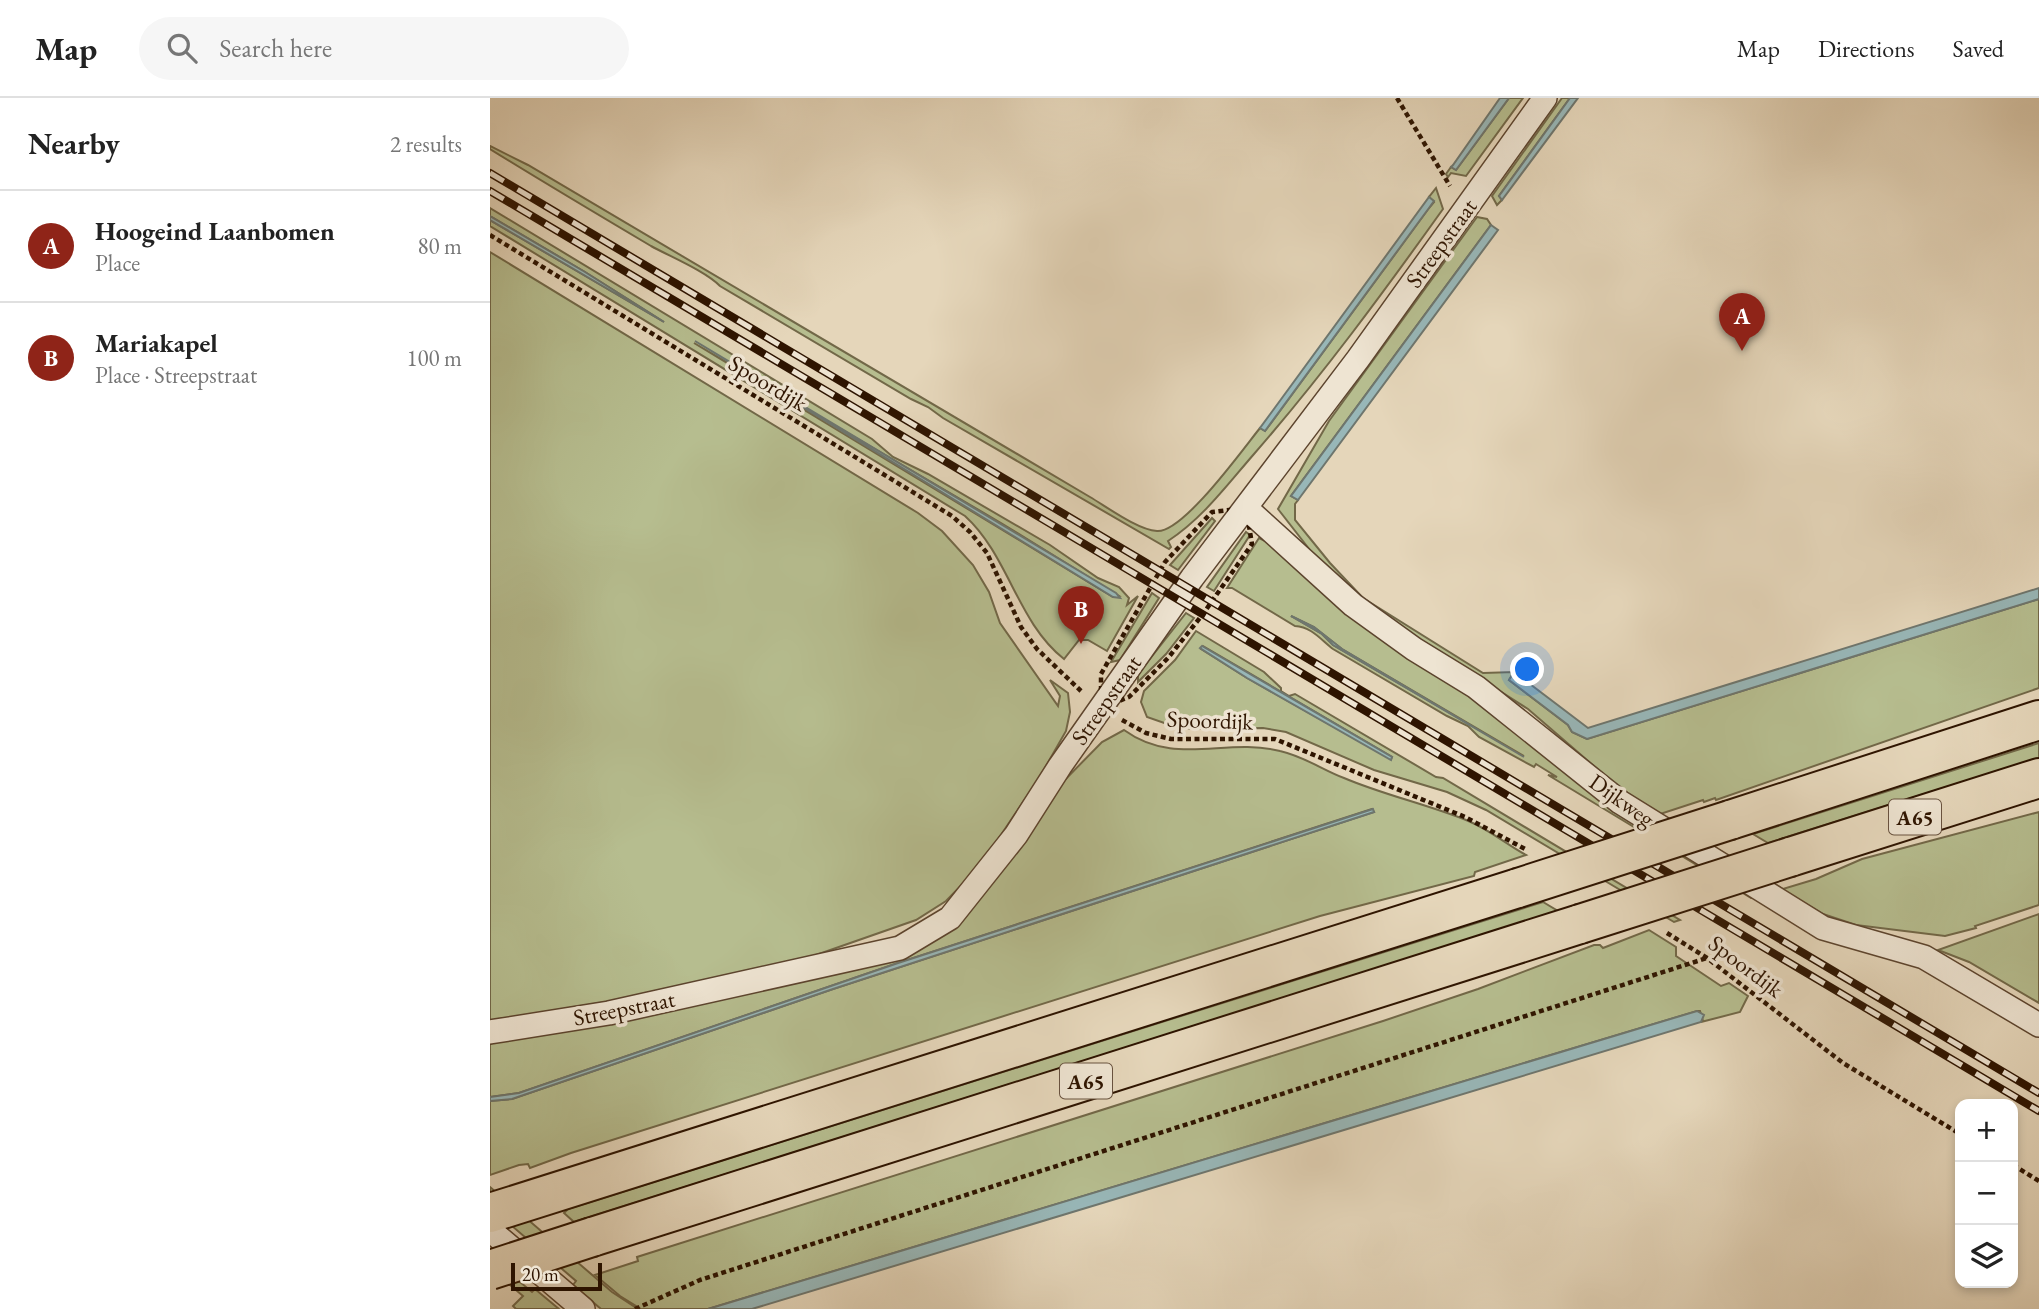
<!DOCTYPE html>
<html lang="en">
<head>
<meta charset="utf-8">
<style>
  :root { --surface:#fff; --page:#f6f6f6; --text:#222; --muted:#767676; --line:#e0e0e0; --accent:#8f2418 }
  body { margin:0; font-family:"EB Garamond",serif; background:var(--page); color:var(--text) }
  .controls { position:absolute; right:21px; bottom:21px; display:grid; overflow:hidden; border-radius:14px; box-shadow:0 4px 10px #0003 }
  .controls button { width:63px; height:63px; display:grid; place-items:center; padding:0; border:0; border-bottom:2px solid var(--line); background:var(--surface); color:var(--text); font:35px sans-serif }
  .scale { position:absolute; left:21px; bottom:18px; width:91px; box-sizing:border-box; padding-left:7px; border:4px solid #2e1400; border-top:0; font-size:19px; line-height:24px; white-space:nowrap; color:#2e1400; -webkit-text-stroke:5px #eee4d2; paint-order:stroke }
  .you { position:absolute; left:1038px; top:572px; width:24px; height:24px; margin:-18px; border:5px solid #fff; border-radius:50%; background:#1a73e8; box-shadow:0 0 0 10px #1a73e833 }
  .badge { display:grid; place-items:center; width:46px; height:46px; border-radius:50%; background:var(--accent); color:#fff; font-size:23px; font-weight:700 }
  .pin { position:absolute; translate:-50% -58px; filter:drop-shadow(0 2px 4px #0008) }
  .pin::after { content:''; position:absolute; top:37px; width:24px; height:21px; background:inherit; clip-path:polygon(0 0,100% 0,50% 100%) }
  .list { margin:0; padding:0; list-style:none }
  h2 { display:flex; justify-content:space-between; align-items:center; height:91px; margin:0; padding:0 28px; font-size:30px }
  h2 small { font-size:23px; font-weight:400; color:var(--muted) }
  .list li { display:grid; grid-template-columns:46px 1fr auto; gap:21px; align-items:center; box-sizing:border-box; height:112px; padding:0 28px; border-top:2px solid var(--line) }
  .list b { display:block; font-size:26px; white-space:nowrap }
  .list p { margin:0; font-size:23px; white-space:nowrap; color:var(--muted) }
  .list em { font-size:23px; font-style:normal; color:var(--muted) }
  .icon { flex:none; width:38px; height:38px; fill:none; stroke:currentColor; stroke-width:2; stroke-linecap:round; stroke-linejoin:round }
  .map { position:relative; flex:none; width:1549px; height:1211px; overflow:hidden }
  header { display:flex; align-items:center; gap:42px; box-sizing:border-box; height:98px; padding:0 35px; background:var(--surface); border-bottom:2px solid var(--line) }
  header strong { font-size:33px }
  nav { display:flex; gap:38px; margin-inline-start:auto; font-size:24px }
  .search { width:490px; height:63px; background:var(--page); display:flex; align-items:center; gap:18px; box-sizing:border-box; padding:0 24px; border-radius:38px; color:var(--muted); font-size:26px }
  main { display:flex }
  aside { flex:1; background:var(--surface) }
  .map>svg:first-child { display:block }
</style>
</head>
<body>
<header>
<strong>Map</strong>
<div class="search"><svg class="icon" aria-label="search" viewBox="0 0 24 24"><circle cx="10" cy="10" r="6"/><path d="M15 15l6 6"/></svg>Search here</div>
<nav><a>Map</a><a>Directions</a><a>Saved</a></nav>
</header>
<main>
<aside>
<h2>Nearby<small>2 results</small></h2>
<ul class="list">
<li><span class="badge">A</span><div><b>Hoogeind Laanbomen</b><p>Place</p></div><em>80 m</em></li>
<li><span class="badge">B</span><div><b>Mariakapel</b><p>Place · Streepstraat</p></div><em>100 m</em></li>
</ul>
</aside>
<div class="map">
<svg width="1549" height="1211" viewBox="0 0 1549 1211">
  <rect width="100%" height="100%" fill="#e5d6ba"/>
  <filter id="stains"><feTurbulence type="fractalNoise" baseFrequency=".00286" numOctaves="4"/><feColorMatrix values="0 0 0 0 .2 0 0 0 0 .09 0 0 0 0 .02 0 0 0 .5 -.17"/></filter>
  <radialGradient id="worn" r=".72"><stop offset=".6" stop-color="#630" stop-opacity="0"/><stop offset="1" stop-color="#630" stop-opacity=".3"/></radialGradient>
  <g fill="#b6bd8f" stroke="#726848" stroke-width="2" fill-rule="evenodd">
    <polygon points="1019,0 1033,0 976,78 961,75 958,79 956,76 961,69 966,72"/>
    <polygon points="1072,0 1080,0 1009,98 1012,102 1007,107 1002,98"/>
    <path d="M0 48 38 67 600 399C617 409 648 432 667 433 693 435 753 351 770 330L775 333 939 110 944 104 939 99 946 90 953 111C893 195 832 278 764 356 737 387 713 420 678 443L681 449 679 451 453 320 438 309 421 301 230 188C215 173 181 159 161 148 107 116 53 84 0 51Z"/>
    <path d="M0 110 382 341 403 359 438 376 560 447 608 480 629 489 639 500 637 507 648 498 617 553 598 542H589L574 561C527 524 519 458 475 418L0 128V122L174 224 95 174 0 118ZM204 245 511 425 629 498 623 499Z"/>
    <polygon points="987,119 997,121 1001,127 801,398 808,402 805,406 805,422 840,465 873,500 993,575 1024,574 1019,582 1078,627 1082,634 1097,641 1549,501 1549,590 1226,702 1225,700 1214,704 1213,702 1170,716 1293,791 1326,781 1372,761 1549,714 1549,807 1485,828 1486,830 1455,838 1366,827 1333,816 1149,707 1038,611 862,499 841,479 788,411 839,323"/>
    <polygon points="0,154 428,415 452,433 483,467 499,494 510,525 568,608 570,598 560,582 578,595 580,614 576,633 548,682 490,768 456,803 426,822 306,864 213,888 0,923"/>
    <polygon points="722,420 725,423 688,472 680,467"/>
    <polygon points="756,434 760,437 724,493 717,489"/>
    <path d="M769 440 807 459 1270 797 1261 800 1058 677 1067 679 1046 666 1044 669 989 639 978 628 957 618 843 551C831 542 822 529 805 528L742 490H737ZM801 518 824 529 852 551 1034 658 843 547 832 536Z"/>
    <polygon points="662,495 669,500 630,562 621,564"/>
    <polygon points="696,515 704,520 676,556 648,584 648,576"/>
    <path d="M706 533 774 574 791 590V593L799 598 805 596 946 679 953 680 1190 822 1184 824 996 712 957 694 884 672 796 634 773 630 702 631 680 627 657 619 651 604 654 593 685 562ZM713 548 902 659 901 661 757 580 711 551Z"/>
    <path d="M634 632C685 669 735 639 790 653 813 658 833 672 854 680 894 697 936 706 976 722 997 730 1016 746 1036 757L985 774 984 778 830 818 81 1055 40 1070 38 1066 29 1067 0 1077V1003L22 1001 343 891 884 714 882 711 408 865 29 995 0 999V943L444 834 563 694 612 644Z"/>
    <polygon points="1549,645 1549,660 1278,745 1263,736"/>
    <polygon points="1053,804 1068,813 84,1124 74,1115 78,1111"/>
    <polygon points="1549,816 1549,905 1479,864 1448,852"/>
    <polygon points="1159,832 1186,849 1186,858 1231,888 1239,885 1258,898 1250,914 1211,924 1213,923 1210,913 1207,913 218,1211 151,1211 130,1198 105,1177 148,1163 147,1159 893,923 988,891 1104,847 1110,847 1113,850"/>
    <polygon points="0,1089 122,1194 148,1211 111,1211 83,1187 86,1183 0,1109"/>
    <polygon points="0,1159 42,1194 45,1191 69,1211 26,1211 23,1208 33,1198 0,1170"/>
  </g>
  <g fill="#98b7b8" stroke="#6e766e" stroke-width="2">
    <polygon points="1010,0 1019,0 966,72 961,69 963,67"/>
    <polygon points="1080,0 1088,0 1012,102 1009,98"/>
    <polygon points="939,99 944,103 939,110 775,333 770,330"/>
    <polygon points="0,118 95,174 174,224 0,122"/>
    <polygon points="1001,127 1008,132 808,402 801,398"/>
    <polygon points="205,243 626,495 630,500 623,499"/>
    <polygon points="1549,490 1549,501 1097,641 1082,634 1078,627 1019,582 1024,574 1098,630"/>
    <polygon points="801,518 824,529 852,551 1034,659 843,547 832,536"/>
    <polygon points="712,548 902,659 901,662 757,580 710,550"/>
    <polygon points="883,711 884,714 343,891 22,1001 0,1003 0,999 29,995 408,865"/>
    <polygon points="1207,913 1214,917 1211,924 262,1211 218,1211"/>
  </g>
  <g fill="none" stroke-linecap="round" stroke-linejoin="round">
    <defs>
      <g id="street">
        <polyline points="756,410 863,507 924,551 986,589 1130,704 1333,830 1434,859 1549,927"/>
        <polyline points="0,934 119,915 410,850 460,820 526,737 570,668 702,480 868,261 1055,0"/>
        <polyline points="0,1132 93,1211"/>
      </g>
      <g id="highway">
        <polyline points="1240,722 1549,622"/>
        <polyline points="1300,759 1549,680"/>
        <polyline points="0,1115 1028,790"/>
        <polyline points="102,1139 1090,826"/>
      </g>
    </defs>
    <use href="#street" stroke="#5c442e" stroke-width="26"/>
    <use href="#highway" stroke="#2e1400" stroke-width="42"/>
    <g stroke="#2e1400" stroke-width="4.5" stroke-dasharray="5 3.5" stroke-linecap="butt">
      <polyline points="907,0 960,88"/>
      <polyline points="0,137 462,418 480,434 497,455 531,529 547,551 591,593"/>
      <polygon points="756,410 762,446 713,516 678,560 639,599 611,610 611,576 675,464 722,414"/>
      <polyline points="632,622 656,635 681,641 785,641 975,719 1037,752"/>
      <polyline points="1177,835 1217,860 1353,965 1470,1036"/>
      <polyline points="1523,1067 1549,1083"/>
      <polyline points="145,1211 210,1182 1217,860"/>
    </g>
    <use href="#street" stroke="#eee4d2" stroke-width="23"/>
    <use href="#highway" stroke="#e5d6ba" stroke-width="38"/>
    <defs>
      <g id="rail">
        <polyline points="0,75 1549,995"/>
        <polyline points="0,93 1549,1013"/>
      </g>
    </defs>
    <use href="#rail" stroke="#2e1400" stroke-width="8"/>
    <use href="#rail" stroke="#eee4d2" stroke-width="5" stroke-dasharray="16" stroke-linecap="butt"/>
    <defs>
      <g id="highway-bridge">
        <polyline points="1028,790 1240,722"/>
        <polyline points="1090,826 1300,759"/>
        <polyline points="0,1172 102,1139"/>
      </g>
    </defs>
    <use href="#highway-bridge" stroke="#2e1400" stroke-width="42" stroke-linecap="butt"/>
    <use href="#highway-bridge" stroke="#e5d6ba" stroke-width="38"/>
  </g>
  <g text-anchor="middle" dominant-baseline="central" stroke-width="7" stroke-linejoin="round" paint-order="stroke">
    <g fill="#eee4d2" stroke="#68523f" stroke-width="2">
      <rect x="1399" y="701.5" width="52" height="35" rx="5"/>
      <rect x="570" y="965.5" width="52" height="35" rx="5"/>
    </g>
    <g font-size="21" font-weight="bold" fill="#2e1400">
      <text x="1425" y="719">A65</text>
      <text x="596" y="983">A65</text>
    </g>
    <g font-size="23" fill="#2e1400" stroke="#eee4d2">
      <text transform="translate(951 145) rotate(-54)">Streepstraat</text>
      <text transform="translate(278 285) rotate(31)">Spoordijk</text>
      <text transform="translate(616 602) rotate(-55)">Streepstraat</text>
      <text transform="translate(720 622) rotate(2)">Spoordijk</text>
      <text transform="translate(1132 702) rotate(35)">Dijkweg</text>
      <text transform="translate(1256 868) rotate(37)">Spoordijk</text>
      <text transform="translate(134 910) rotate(-11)">Streepstraat</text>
    </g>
  </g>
  <rect width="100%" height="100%" filter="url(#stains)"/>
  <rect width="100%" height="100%" fill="url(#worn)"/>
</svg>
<div class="controls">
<button>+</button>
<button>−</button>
<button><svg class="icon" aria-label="layers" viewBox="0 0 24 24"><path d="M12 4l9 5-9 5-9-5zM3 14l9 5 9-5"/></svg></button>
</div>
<div class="scale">20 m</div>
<div class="you"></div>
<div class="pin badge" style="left:1252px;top:253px">A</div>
<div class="pin badge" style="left:591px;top:546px">B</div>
</div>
</main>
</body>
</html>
